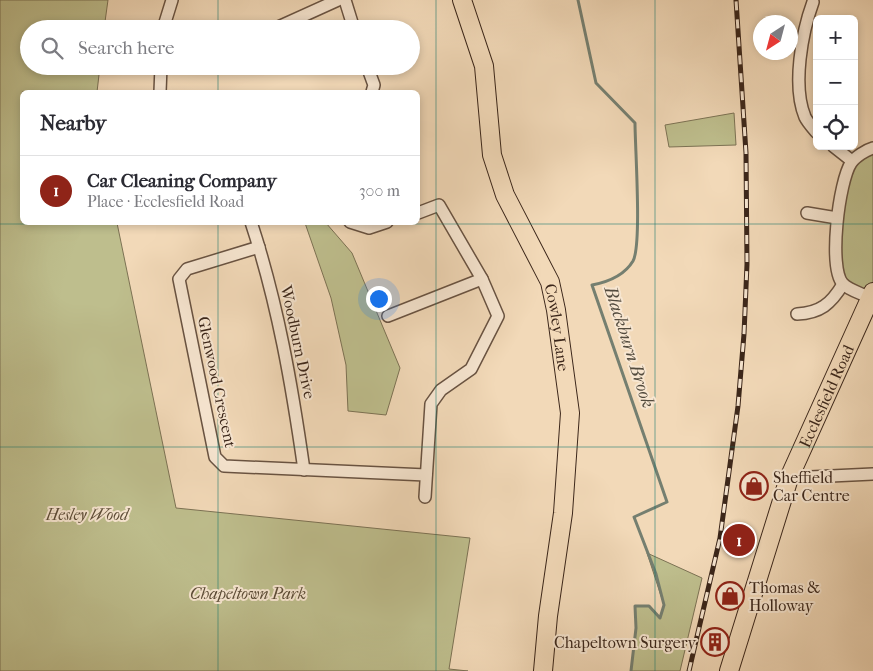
<!DOCTYPE html>
<html lang="en">
<head>
<meta charset="utf-8">
<style>
  :root { --surface:#fff; --page:#f2f2f3; --text:#2b2b33; --muted:#7c7c81; --line:#e1e1e2; --accent:#8f2418 }
  body { margin:0; font-family:"IM FELL French Canon",serif; background:var(--page); color:var(--text) }
  .controls { position:absolute; right:15px; top:15px; display:grid; overflow:hidden; border-radius:8px; box-shadow:0 2px 8px #0003 }
  .controls button { width:45px; height:45px; display:grid; place-items:center; padding:0; border:0; border-bottom:1px solid var(--line); background:var(--surface); color:var(--text); font:25px sans-serif }
  .compass { position:absolute; left:753px; top:15px; width:45px; height:45px; border-radius:50%; background:var(--surface); box-shadow:0 2px 8px #0003; rotate:216deg }
  .you { position:absolute; left:378px; top:298px; width:18px; height:18px; margin:-12px; border:4px solid #fff; border-radius:50%; background:#1a73e8; box-shadow:0 0 0 8px #1a73e833 }
  .badge { display:grid; place-items:center; width:32px; height:32px; border-radius:50%; background:var(--accent); color:#fff; font-size:16px; font-weight:700 }
  .pin { position:absolute; translate:-50% -50%; border:2px solid #fff; box-shadow:0 1px 5px #0006 }
  .list { margin:0; padding:0; list-style:none }
  h2 { display:flex; justify-content:space-between; align-items:center; height:65px; margin:0; padding:0 20px; font-size:21px }
  h2 small { font-size:16px; font-weight:400; color:var(--muted) }
  .list li { display:grid; grid-template-columns:32px 1fr auto; gap:15px; align-items:center; box-sizing:border-box; height:70px; padding:0 20px; border-top:1px solid var(--line) }
  .list b { display:block; font-size:19px; white-space:nowrap }
  .list p { margin:0; font-size:16px; white-space:nowrap; color:var(--muted) }
  .list em { font-size:16px; font-style:normal; color:var(--muted) }
  .icon { flex:none; width:28px; height:28px; fill:none; stroke:currentColor; stroke-width:2; stroke-linecap:round; stroke-linejoin:round }
  .map { position:relative; flex:none; width:873px; height:671px; overflow:hidden }
  .search { position:absolute; background:var(--surface); box-shadow:0 2px 8px #0003; left:20px; top:20px; width:400px; height:55px; display:flex; align-items:center; gap:12px; box-sizing:border-box; padding:0 18px; border-radius:28px; color:var(--muted); font-size:19px }
  .panel { position:absolute; background:var(--surface); box-shadow:0 2px 8px #0003; left:20px; top:90px; width:400px; height:135px; border-radius:8px }
  .map>svg:first-child { display:block }
</style>
</head>
<body>
<div class="map">
<svg width="873" height="671" viewBox="0 0 873 671">
  <rect width="100%" height="100%" fill="#f2d9b8"/>
  <filter id="stains"><feTurbulence type="fractalNoise" baseFrequency=".004" numOctaves="4"/><feColorMatrix values="0 0 0 0 .2 0 0 0 0 .09 0 0 0 0 .02 0 0 0 .5 -.17"/></filter>
  <radialGradient id="worn" r=".72"><stop offset=".6" stop-color="#630" stop-opacity="0"/><stop offset="1" stop-color="#630" stop-opacity=".3"/></radialGradient>
  <g fill="#bebe8d" stroke="#7c7254">
    <polygon points="0,0 108,0 104,29 29,29 29,66 100,66 97,92 22,92 22,222 117,223 176,508 470,538 449,669 468,671 0,671"/>
    <polygon points="734,113 736,145 669,147 665,125"/>
    <polygon points="873,153 873,288 870,294 846,281 841,269 841,217 846,183 855,164"/>
    <polygon points="305,223 326,223 352,253 400,368 386,415 348,411 346,365 331,298"/>
    <polygon points="647,553 702,578 680,671 631,671 636,628 635,606 649,606 660,617 664,605"/>
  </g>
  <g fill="none" stroke-linecap="round" stroke-linejoin="round">
    <path stroke="#757f70" stroke-width="3" d="M578 0 596 83 635 123C635 147 642 245 633 261 624 276 608 282 592 285L667 502 634 517 656 574 664 605 660 618 649 606H635L636 628 631 671"/>
    <defs>
      <g id="street">
        <polyline points="345,0 354,29"/>
        <path d="M813 2C802 32 792 86 805 117 808 123 813 128 817 133"/>
        <polyline points="163,29 172,0"/>
        <polyline points="274,29 338,0"/>
        <polyline points="367,66 374,85 372,92"/>
        <polyline points="160,92 161,66"/>
        <polyline points="833,146 852,161"/>
        <polyline points="418,213 439,205 482,279 498,316 471,369 441,390 431,404 425,497"/>
        <polyline points="807,213 837,218"/>
        <path d="M251 222C278 304 292 386 304 470"/>
        <polyline points="350,222 369,228 387,222"/>
        <polyline points="259,247 187,269 179,279 215,457 224,466 426,475"/>
        <path d="M870 298C863 294 849 290 843 284 828 268 839 181 851 163 855 157 866 150 873 148"/>
        <path d="M797 314C820 313 831 304 843 284"/>
        <polyline points="388,316 482,279"/>
        <polyline points="789,478 873,474"/>
      </g>
      <g id="primary">
        <path id="s1" d="M462 0 484 66 492 155 505 195 550 282 556 310 570 413 563 513 548 616 543 671"/>
        <path id="s2" d="M729 671 789 478 873 292"/>
      </g>
    </defs>
    <use href="#street" stroke="#695342" stroke-width="14"/>
    <use href="#primary" stroke="#3b261a" stroke-width="20"/>
    <use href="#street" stroke="#f7e6d1" stroke-width="11"/>
    <use href="#primary" stroke="#f2d9b8" stroke-width="18"/>
    <defs>
      <polyline id="rail" points="689,671 720,538 738,406 744,334 747,264 746,153 736,0"/>
    </defs>
    <use href="#rail" stroke="#3b261a" stroke-width="5"/>
    <use href="#rail" stroke="#f7e6d1" stroke-width="3" stroke-dasharray="9" stroke-linecap="butt"/>
  </g>
  <path fill="none" stroke="#0f766e" stroke-width="1" stroke-opacity="0.55" d="M218 0V29M436 0V671M655 0V671M218 66V92M218 222V671M0 224H873M0 447H873"/>
  <defs>
    <symbol id="shop-ring" viewBox="-11 -11 22 22"><circle r="9.5" fill="#f7e6d1" stroke="#8f2418" stroke-width="1.5"/><path d="M-5-2.5h2.3a2.7 3.5 0 0 1 5.4 0H5L5.5 6h-11ZM-1.5-2.5h3a1.5 2.3 0 0 0-3 0Z" fill="#8f2418"/></symbol>
    <symbol id="building-ring" viewBox="-11 -11 22 22"><circle r="9.5" fill="#f7e6d1" stroke="#8f2418" stroke-width="1.5"/><path d="M-4-6H4V6H1V3H-1V6H-4ZM-2.5-4.3h1.7v1.8h-1.7ZM.8-4.3h1.7v1.8H.8ZM-2.5-1h1.7V.8h-1.7ZM.8-1h1.7V.8H.8Z" fill="#8f2418"/></symbol>
  </defs>
  <g fill-rule="evenodd">
    <use href="#shop-ring" x="738" y="470" width="32" height="32"/>
    <use href="#shop-ring" x="714" y="580" width="32" height="32"/>
    <use href="#building-ring" x="699" y="626" width="32" height="32"/>
  </g>
  <g text-anchor="middle" dominant-baseline="central" stroke-width="4" stroke-linejoin="round" paint-order="stroke">
    <g font-size="16" fill="#3b261a" stroke="#f7e6d1">
      <text stroke="none"><textPath href="#s1" startOffset="345">Cowley Lane</textPath></text>
      <text transform="translate(298 342) rotate(78)">Woodburn Drive</text>
      <text transform="translate(217 382) rotate(78)">Glenwood Crescent</text>
      <text stroke="none"><textPath href="#s2" startOffset="292">Ecclesfield Road</textPath></text>
    </g>
    <g font-size="16" fill="#3b261a" stroke="#f7e6d1" text-anchor="start">
      <text x="773" y="477">Sheffield<tspan x="773" dy="18">Car Centre</tspan></text>
      <text x="749" y="587">Thomas &amp;<tspan x="749" dy="18">Holloway</tspan></text>
      <text x="696" y="642" text-anchor="end">Chapeltown Surgery</text>
    </g>
    <g font-size="16" font-style="italic" fill="#5c4c37" stroke="#f7e6d1">
      <text x="87" y="514">Hesley Wood</text>
      <text x="248" y="593">Chapeltown Park</text>
    </g>
    <g font-size="18" font-style="italic" fill="#534b3e" stroke="#f7e6d1">
      <text transform="translate(629 347) rotate(72)">Blackburn Brook</text>
    </g>
  </g>
  <rect width="100%" height="100%" filter="url(#stains)"/>
  <rect width="100%" height="100%" fill="url(#worn)"/>
</svg>
<div class="controls">
<button>+</button>
<button>−</button>
<button><svg class="icon" aria-label="locate" viewBox="0 0 24 24"><circle cx="12" cy="12" r="6"/><path d="M12 2v4M12 18v4M2 12h4M18 12h4"/></svg></button>
</div>
<svg class="compass" viewBox="-18 -18 36 36"><path d="M0-13l5 13h-10z" fill="#e53935"/><path d="M0 13l5-13h-10z" fill="#7c7c81"/></svg>
<div class="you"></div>
<div class="pin badge" style="left:739px;top:540px">1</div>
<div class="search"><svg class="icon" aria-label="search" viewBox="0 0 24 24"><circle cx="10" cy="10" r="6"/><path d="M15 15l6 6"/></svg>Search here</div>
<section class="panel">
<h2>Nearby<small></small></h2>
<ul class="list">
<li><span class="badge">1</span><div><b>Car Cleaning Company</b><p>Place · Ecclesfield Road</p></div><em>300 m</em></li>
</ul>
</section>
</div>
</body>
</html>
